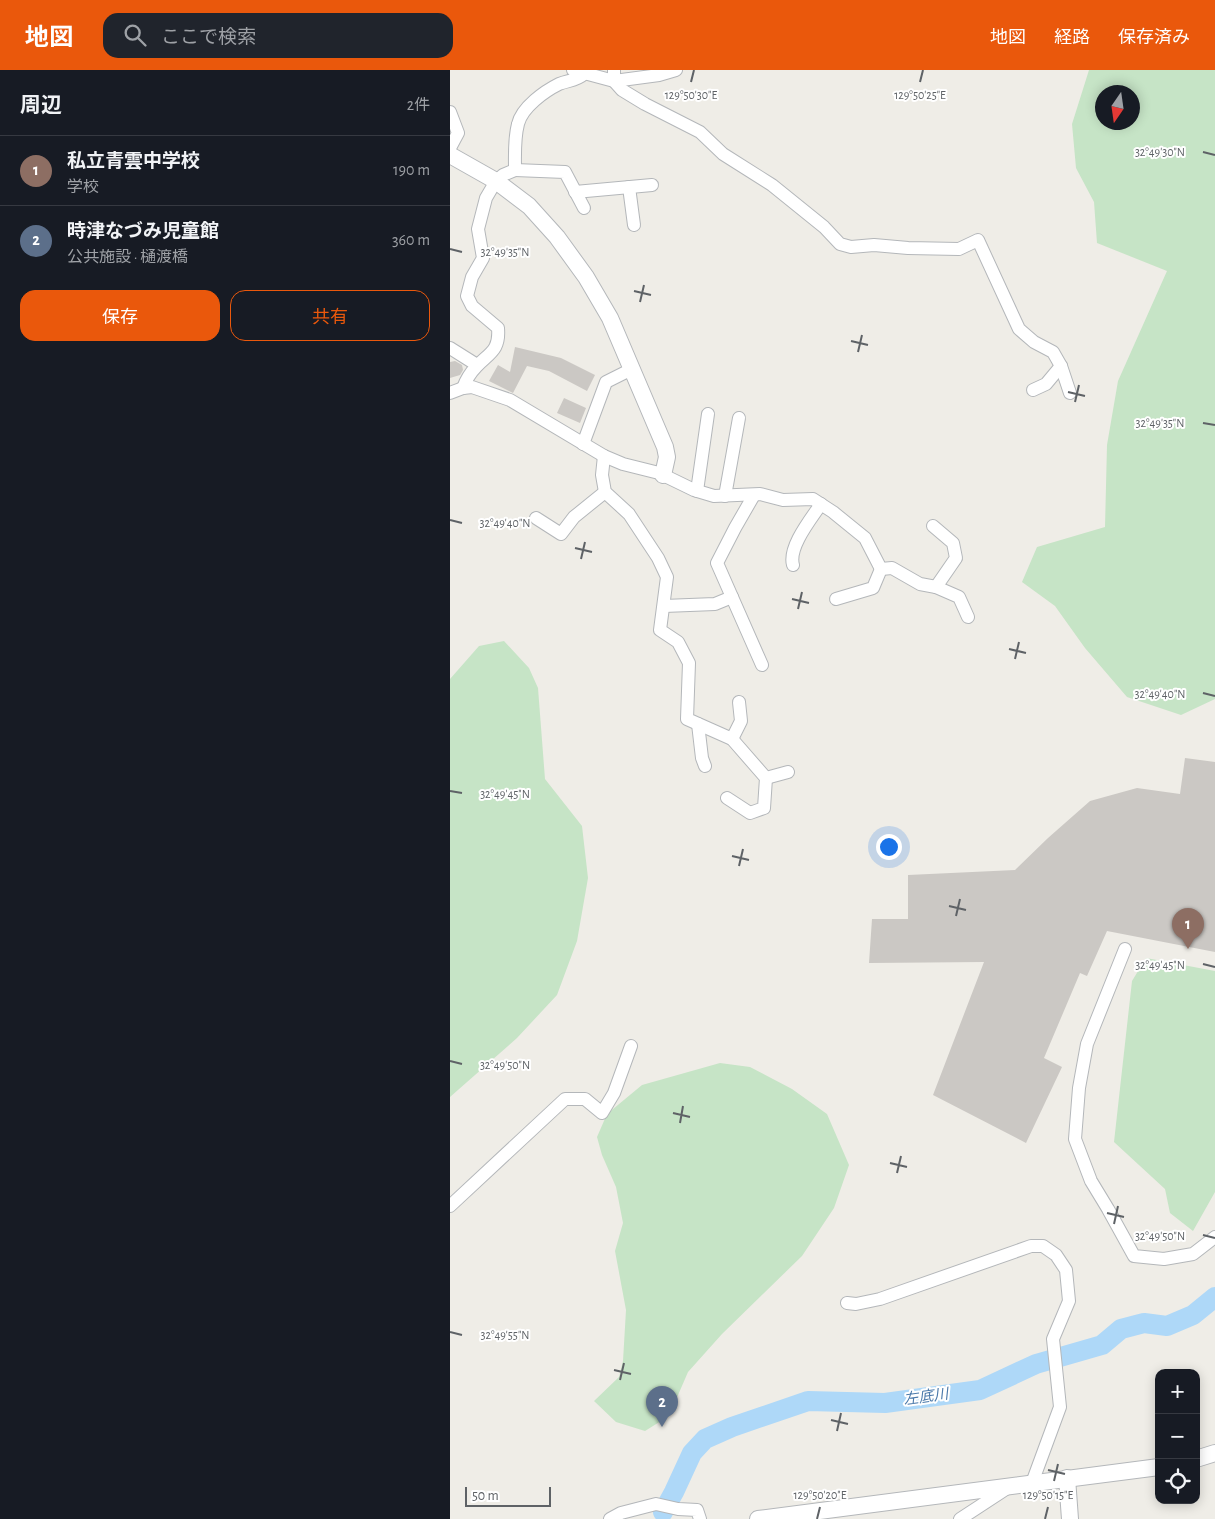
<!DOCTYPE html>
<html lang="ja">
<head>
<meta charset="utf-8">
<style>
  :root { --surface:#171b24; --page:#20242c; --text:#f1f3f6; --muted:#9ea1a6; --line:#363941; --accent:#ea580c }
  body { margin:0; font-family:"Alegreya Sans","Noto Sans JP",sans-serif; background:var(--page); color:var(--text) }
  .controls { position:absolute; right:15px; bottom:15px; display:grid; overflow:hidden; border-radius:10px; box-shadow:0 2px 12px #0003 }
  .controls button { width:45px; height:45px; display:grid; place-items:center; padding:0; border:0; border-bottom:1px solid var(--line); background:var(--surface); color:var(--text); font:25px sans-serif }
  .compass { position:absolute; left:645px; top:15px; width:45px; height:45px; border-radius:50%; background:var(--surface); box-shadow:0 2px 12px #0003; rotate:193deg }
  .scale { position:absolute; left:15px; bottom:12px; width:86px; box-sizing:border-box; padding-left:5px; border:2px solid #5e6266; border-top:0; font-size:14px; line-height:18px; white-space:nowrap; color:#5e6266; -webkit-text-stroke:4px #fff; paint-order:stroke }
  .you { position:absolute; left:438px; top:776px; width:18px; height:18px; margin:-12px; border:4px solid #fff; border-radius:50%; background:#1a73e8; box-shadow:0 0 0 8px #1a73e833 }
  .badge { display:grid; place-items:center; width:32px; height:32px; border-radius:50%; background:var(--accent); color:#fff; font-size:16px; font-weight:700 }
  .pin { position:absolute; translate:-50% -41px; filter:drop-shadow(0 1px 2px #0008) }
  .pin::after { content:''; position:absolute; top:26px; width:18px; height:15px; background:inherit; clip-path:polygon(0 0,100% 0,50% 100%) }
  .list { margin:0; padding:0; list-style:none }
  h2 { display:flex; justify-content:space-between; align-items:center; height:65px; margin:0; padding:0 20px; font-size:21px }
  h2 small { font-size:16px; font-weight:400; color:var(--muted) }
  .list li { display:grid; grid-template-columns:32px 1fr auto; gap:15px; align-items:center; box-sizing:border-box; height:70px; padding:0 20px; border-top:1px solid var(--line) }
  .list b { display:block; font-size:19px; white-space:nowrap }
  .list p { margin:0; font-size:16px; white-space:nowrap; color:var(--muted) }
  .list em { font-size:16px; font-style:normal; color:var(--muted) }
  .actions { display:flex; gap:10px; padding:15px 20px }
  .actions a { flex:1; padding:11px 0; border:1px solid var(--accent); border-radius:15px; text-align:center; font-size:18px; color:var(--accent) }
  .actions .main { background:var(--accent); color:#fff }
  .icon { flex:none; width:28px; height:28px; fill:none; stroke:currentColor; stroke-width:2; stroke-linecap:round; stroke-linejoin:round }
  .map { position:relative; flex:none; width:765px; height:1449px; overflow:hidden }
  header { display:flex; align-items:center; gap:30px; box-sizing:border-box; height:70px; padding:0 25px; background:var(--accent); color:#fff }
  header strong { font-size:24px }
  nav { display:flex; gap:28px; margin-inline-start:auto; font-size:18px }
  .search { width:350px; height:45px; background:var(--page); display:flex; align-items:center; gap:12px; box-sizing:border-box; padding:0 18px; border-radius:15px; color:var(--muted); font-size:19px }
  main { display:flex }
  aside { flex:1; background:var(--surface) }
  .map>svg:first-child { display:block }
</style>
</head>
<body>
<header>
<strong>地図</strong>
<div class="search"><svg class="icon" aria-label="search" viewBox="0 0 24 24"><circle cx="10" cy="10" r="6"/><path d="M15 15l6 6"/></svg>ここで検索</div>
<nav><a>地図</a><a>経路</a><a>保存済み</a></nav>
</header>
<main>
<aside>
<h2>周辺<small>2件</small></h2>
<ul class="list">
<li><span class="badge" style="background:#8d6e63">1</span><div><b>私立青雲中学校</b><p>学校</p></div><em>190 m</em></li>
<li><span class="badge" style="background:#5c6f8a">2</span><div><b>時津なづみ児童館</b><p>公共施設 · 樋渡橋</p></div><em>360 m</em></li>
</ul>
<div class="actions"><a class="main">保存</a><a>共有</a></div>
</aside>
<div class="map">
<svg width="765" height="1449" viewBox="0 0 765 1449">
  <rect width="100%" height="100%" fill="#efede7"/>
  <g fill="#c6e4c6" fill-rule="evenodd">
    <path d="M639 0H765V629L731 645 677 627 635 578 605 536 572 512 587 477 655 457 657 375 668 311 717 201 647 173 644 132 626 98 622 54ZM682 22V52H652V22Z"/>
    <polygon points="54,571 79,598 88,618 95,709 132,756 138,808 127,871 107,925 67,968 0,1027 0,609 29,576"/>
    <polygon points="696,888 765,901 765,1122 743,1161 720,1143 715,1119 664,1072 682,911"/>
    <polygon points="270,993 300,997 342,1019 377,1044 399,1095 384,1138 352,1186 272,1264 238,1302 219,1346 195,1361 166,1352 144,1331 169,1307 173,1291 176,1240 165,1181 173,1153 166,1117 152,1085 147,1067 157,1044 192,1015"/>
  </g>
  <g fill="none" stroke-linecap="round" stroke-linejoin="round">
    <polyline stroke="#aed8f8" stroke-width="20" points="213,1442 224,1422 242,1383 255,1369 282,1357 358,1331 435,1333 530,1320 586,1294 652,1275 671,1259 694,1253 717,1256 743,1245 765,1227"/>
  </g>
  <g fill="#cbc8c4">
    <polygon points="65,277 111,288 145,305 137,321 99,301 77,296 63,323 39,311 48,295 60,302"/>
    <polygon points="5,291 12,295 13,300 10,305 0,308 0,292"/>
    <polygon points="114,328 136,338 130,353 107,343"/>
    <polygon points="735,688 765,692 765,882 657,861 637,906 630,903 594,988 612,997 576,1073 483,1025 534,892 419,893 422,849 458,849 458,805 565,800 598,768 640,731 687,718 730,724"/>
  </g>
  <g fill="none" stroke-linecap="round" stroke-linejoin="round">
    <defs>
      <g id="minor">
        <polyline points="123,0 164,11 209,5 226,0"/>
        <polyline points="164,0 164,11 172,20 195,34 250,62 273,84 322,115 374,157 390,174 401,177 424,175 458,178 509,179 528,170 569,259 584,272 603,282 611,296 620,323"/>
        <polyline points="0,42 8,63 0,78"/>
        <polyline points="65,100 115,102 134,138"/>
        <polyline points="179,117 184,155"/>
        <polyline points="125,122 202,115"/>
        <polyline points="0,278 27,295"/>
        <path d="M13 318C16 310 20 303 26 297 39 283 50 281 48 258L22 236 17 226 22 207 33 188 28 159 36 128 46 111 53 105 65 100C65 85 64 69 68 54 72 37 95 21 109 14 119 10 126 11 134 4"/>
        <polyline points="583,320 596,314 611,296"/>
        <polyline points="0,323 13,318 22,317 60,330 154,386 173,394 209,403 244,420 264,426 310,424 333,430 363,429 383,442 415,468 431,499 442,498 470,514 486,517 509,527 518,547"/>
        <polyline points="133,374 156,312 182,299"/>
        <polyline points="154,386 152,405 155,422 179,444 208,488 217,507 210,560 228,572 239,593 237,649 282,669 316,708 314,738 300,743 277,728"/>
        <polyline points="247,421 258,344"/>
        <polyline points="304,425 285,458 267,493 312,595"/>
        <polyline points="275,426 289,348"/>
        <polyline points="86,448 111,464 124,447 155,422"/>
        <polyline points="483,456 503,473 506,488 486,517"/>
        <path d="M343 495C338 477 361 449 371 434"/>
        <polyline points="386,529 423,518 431,499"/>
        <polyline points="214,536 265,534 282,527"/>
        <polyline points="248,654 252,688 255,696"/>
        <polyline points="282,669 291,651 289,632"/>
        <polyline points="316,708 338,702"/>
        <polyline points="675,879 637,974 629,1018 625,1069 641,1111 658,1139 684,1186 714,1189 743,1184 765,1167"/>
        <polyline points="0,1136 115,1029 135,1029 152,1043 164,1023 181,976"/>
        <polyline points="397,1233 406,1234 430,1229 581,1176 593,1176 606,1185 616,1200 619,1231 603,1269 610,1337 582,1413"/>
        <polyline points="160,1449 171,1443 206,1434 228,1439 247,1440 250,1449"/>
        <polyline points="510,1449 559,1417"/>
      </g>
      <g id="tertiary">
        <polyline points="0,85 46,111 79,136 107,167 136,207 160,248 215,377 217,387 213,405"/>
        <polyline points="746,1389 765,1383"/>
        <polyline points="617,1408 620,1449"/>
        <polyline points="308,1449 709,1397"/>
      </g>
    </defs>
    <use href="#minor" stroke="#b4b7ba" stroke-width="14"/>
    <use href="#tertiary" stroke="#b4b7ba" stroke-width="18"/>
    <use href="#minor" stroke="#fff" stroke-width="12"/>
    <use href="#tertiary" stroke="#fff" stroke-width="16"/>
  </g>
  <path fill="none" stroke="#5e6266" stroke-width="2" d="M241 12 244 0M470 12 473 0M753 82 765 85M0 179 12 182M184 221 201 225M190 232 194 215M401 271 418 275M408 282 412 265M618 322 635 326M625 332 629 315M753 353 765 355M0 450 12 453M125 478 142 482M131 489 135 472M342 529 359 533M348 539 352 522M559 579 576 583M565 589 569 572M753 623 765 626M0 721 12 723M282 786 299 790M289 796 293 779M499 836 516 840M506 846 510 829M753 894 765 897M0 991 12 994M223 1043 240 1047M230 1053 233 1036M440 1093 457 1097M447 1103 451 1086M657 1143 674 1147M664 1154 668 1136M753 1165 765 1168M0 1262 12 1265M164 1300 181 1304M170 1310 174 1293M381 1350 398 1354M387 1361 391 1343M598 1400 615 1404M604 1411 608 1394M367 1449 370 1437M595 1449 598 1437"/>
  <g text-anchor="middle" dominant-baseline="central" stroke-width="4" stroke-linejoin="round" paint-order="stroke">
    <g font-size="15" font-style="italic" fill="#4b79aa" stroke="#fff">
      <text transform="translate(476 1327) rotate(-8)">左底川</text>
    </g>
  </g>
  <g font-size="12" text-anchor="middle" fill="#5e6266" stroke="#fff" stroke-width="4" stroke-linejoin="round" paint-order="stroke">
    <text x="470" y="29">129°50'25"E</text>
    <text x="241" y="29">129°50'30"E</text>
    <text x="710" y="86">32°49'30"N</text>
    <text x="55" y="186">32°49'35"N</text>
    <text x="710" y="357">32°49'35"N</text>
    <text x="55" y="457">32°49'40"N</text>
    <text x="710" y="628">32°49'40"N</text>
    <text x="55" y="728">32°49'45"N</text>
    <text x="710" y="899">32°49'45"N</text>
    <text x="55" y="999">32°49'50"N</text>
    <text x="710" y="1170">32°49'50"N</text>
    <text x="55" y="1269">32°49'55"N</text>
    <text x="370" y="1429">129°50'20"E</text>
    <text x="598" y="1429">129°50'15"E</text>
  </g>
</svg>
<div class="controls">
<button>+</button>
<button>−</button>
<button><svg class="icon" aria-label="locate" viewBox="0 0 24 24"><circle cx="12" cy="12" r="6"/><path d="M12 2v4M12 18v4M2 12h4M18 12h4"/></svg></button>
</div>
<svg class="compass" viewBox="-18 -18 36 36"><path d="M0-13l5 13h-10z" fill="#e53935"/><path d="M0 13l5-13h-10z" fill="#9ea1a6"/></svg>
<div class="scale">50 m</div>
<div class="you"></div>
<div class="pin badge" style="left:738px;top:879px;background:#8d6e63">1</div>
<div class="pin badge" style="left:212px;top:1357px;background:#5c6f8a">2</div>
</div>
</main>
</body>
</html>
